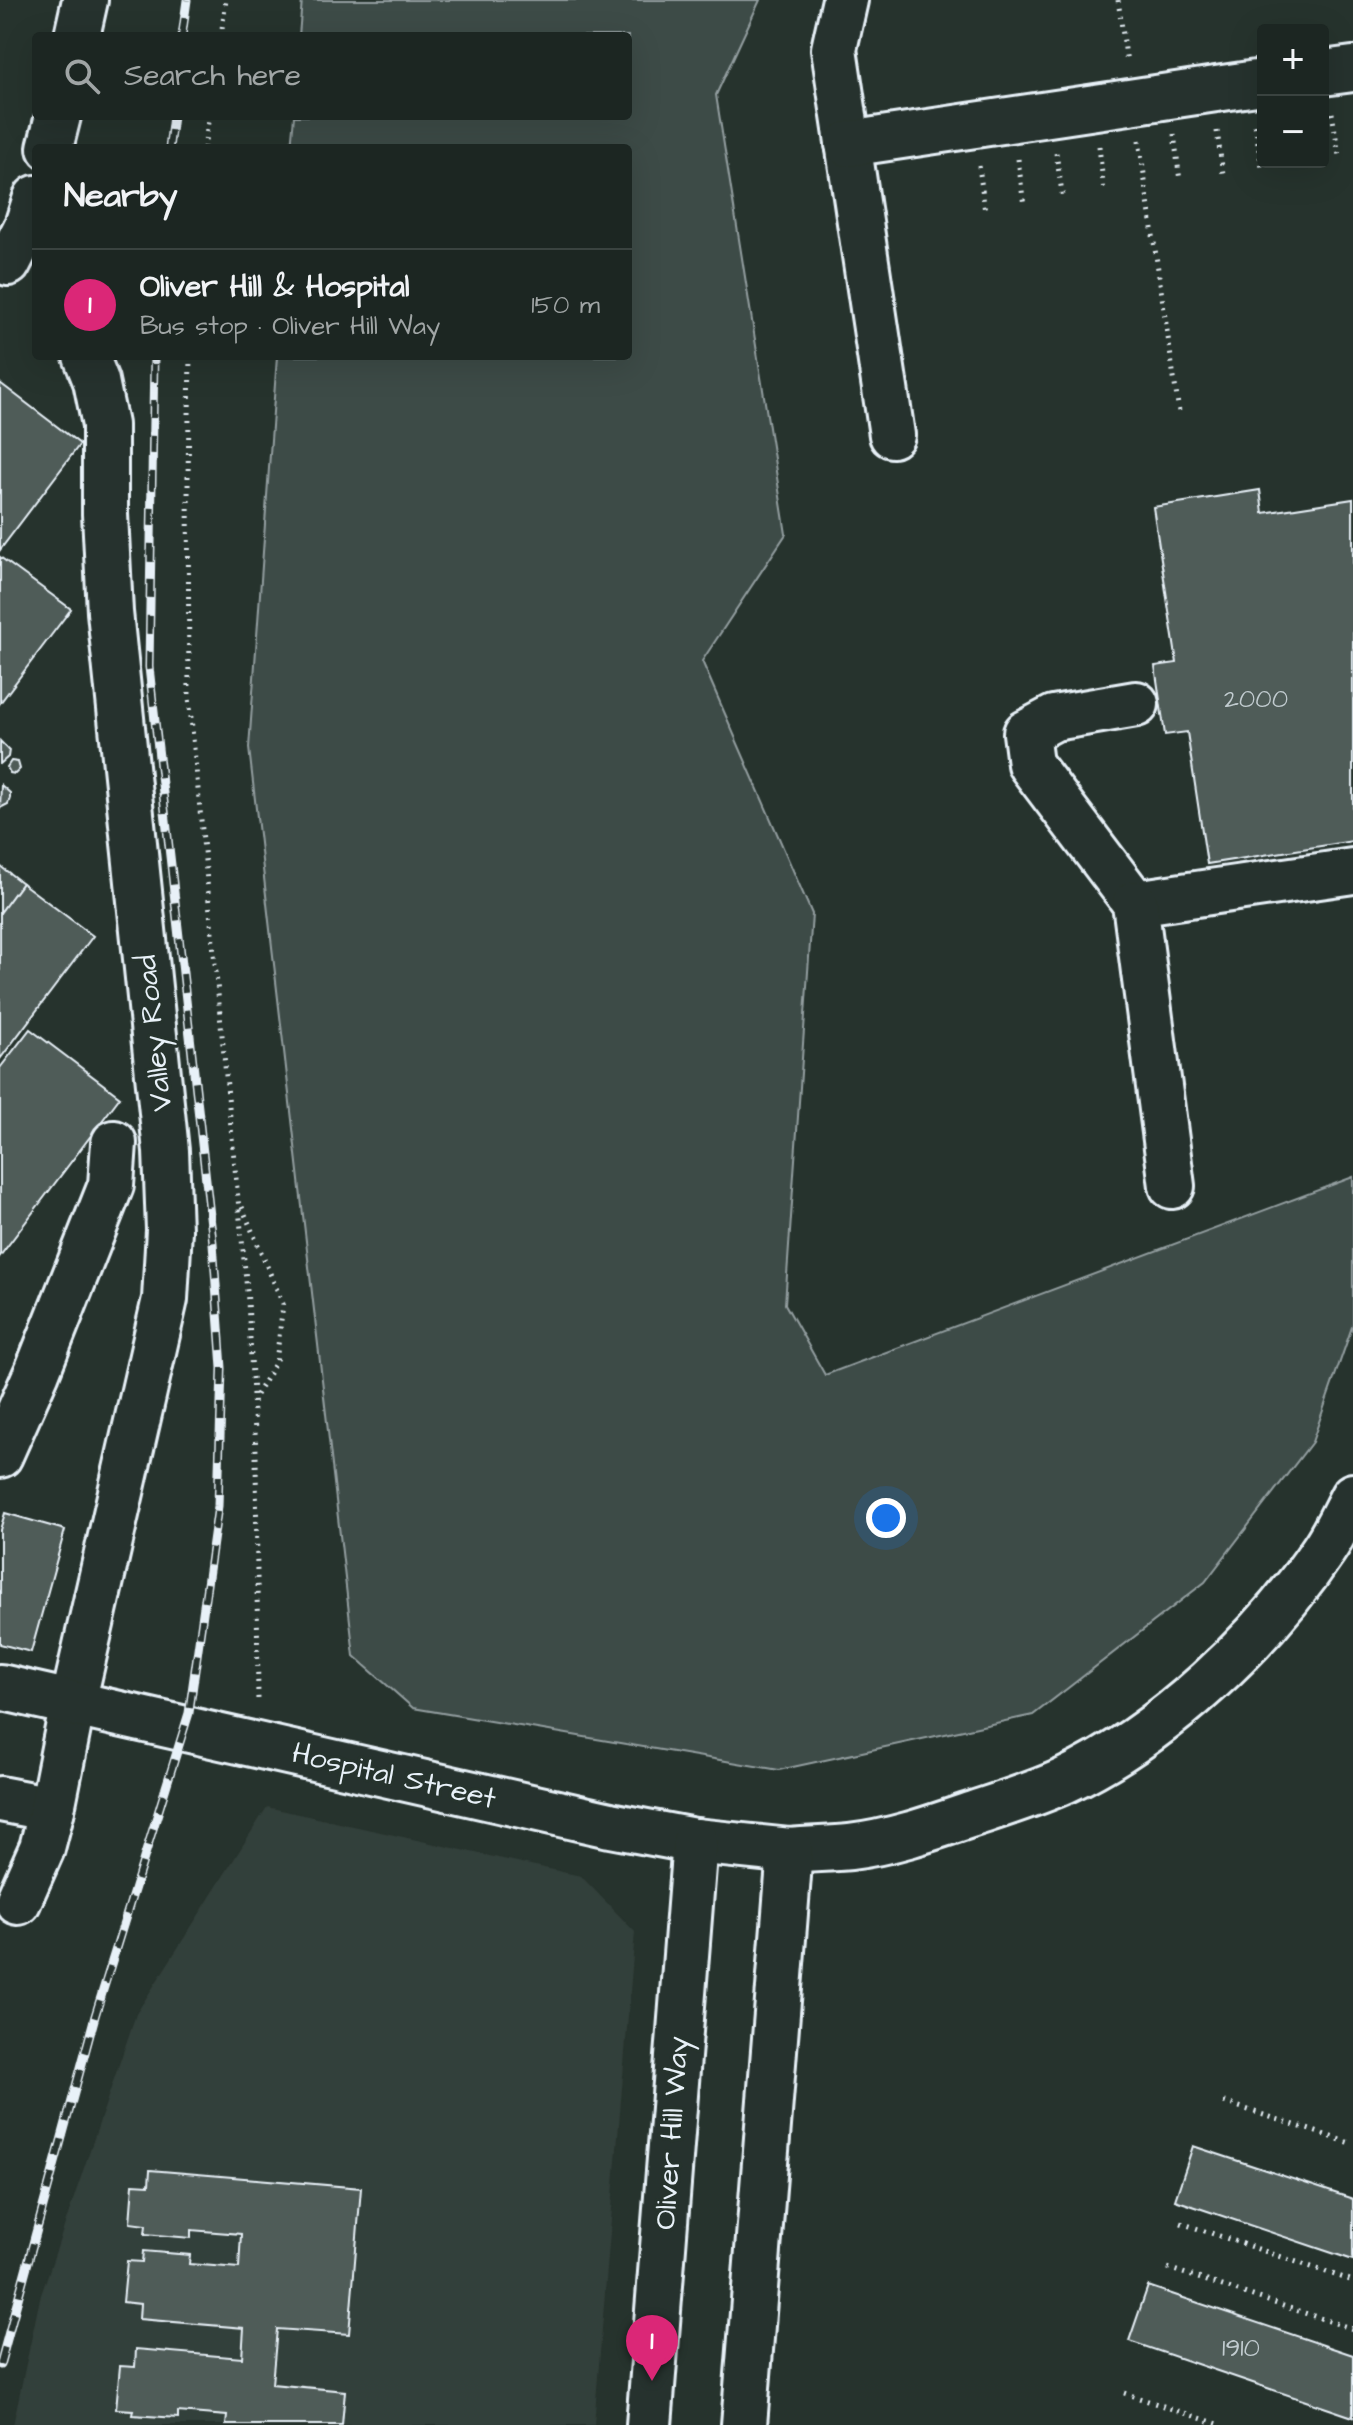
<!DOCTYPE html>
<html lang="en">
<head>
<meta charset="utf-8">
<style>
  :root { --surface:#1c2622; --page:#252e2a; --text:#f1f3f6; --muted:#a0a5a5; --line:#3a4340; --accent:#db2777 }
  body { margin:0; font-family:"Architects Daughter",sans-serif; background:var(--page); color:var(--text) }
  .controls { position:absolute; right:24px; top:24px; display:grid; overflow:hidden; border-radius:8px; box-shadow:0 8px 32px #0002 }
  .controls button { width:72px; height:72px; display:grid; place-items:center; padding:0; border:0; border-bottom:2px solid var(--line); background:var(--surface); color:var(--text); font:40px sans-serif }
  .you { position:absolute; left:886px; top:1518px; width:28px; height:28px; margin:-20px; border:6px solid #fff; border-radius:50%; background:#1a73e8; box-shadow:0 0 0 12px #1a73e833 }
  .badge { display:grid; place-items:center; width:52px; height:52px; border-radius:50%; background:var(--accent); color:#fff; font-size:26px; font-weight:700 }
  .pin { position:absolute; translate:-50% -66px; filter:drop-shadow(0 2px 4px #0008) }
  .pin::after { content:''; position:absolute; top:42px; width:28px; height:24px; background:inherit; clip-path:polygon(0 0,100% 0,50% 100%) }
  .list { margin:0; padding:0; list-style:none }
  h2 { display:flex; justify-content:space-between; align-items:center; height:104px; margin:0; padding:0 32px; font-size:34px }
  h2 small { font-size:26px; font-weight:400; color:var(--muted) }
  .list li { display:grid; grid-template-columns:52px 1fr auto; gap:24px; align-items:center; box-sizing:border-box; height:112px; padding:0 32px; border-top:2px solid var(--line) }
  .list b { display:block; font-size:30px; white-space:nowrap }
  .list p { margin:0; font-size:26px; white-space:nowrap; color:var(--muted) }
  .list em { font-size:26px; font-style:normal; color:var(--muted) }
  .icon { flex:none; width:44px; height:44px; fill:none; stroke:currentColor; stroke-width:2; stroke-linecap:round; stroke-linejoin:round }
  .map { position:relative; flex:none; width:1353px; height:2425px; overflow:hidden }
  .search { position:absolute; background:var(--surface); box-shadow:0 8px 32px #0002; left:32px; top:32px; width:600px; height:88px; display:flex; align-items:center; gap:20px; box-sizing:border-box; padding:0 28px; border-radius:8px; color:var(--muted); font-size:30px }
  .panel { position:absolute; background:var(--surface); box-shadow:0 8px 32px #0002; left:32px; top:144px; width:600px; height:216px; border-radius:8px }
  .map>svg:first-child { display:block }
</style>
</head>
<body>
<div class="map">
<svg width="1353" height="2425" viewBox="0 0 1353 2425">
  <rect width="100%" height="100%" fill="#26332d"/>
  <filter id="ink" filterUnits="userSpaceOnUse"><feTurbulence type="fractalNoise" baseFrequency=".0125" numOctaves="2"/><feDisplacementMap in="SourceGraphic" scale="16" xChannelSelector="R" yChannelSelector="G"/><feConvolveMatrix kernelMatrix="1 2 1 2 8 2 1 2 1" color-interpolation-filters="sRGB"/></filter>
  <g filter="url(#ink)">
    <polygon fill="#333f3a" points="267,1807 581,1876 635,1932 594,2425 13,2425 40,2298 136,2014"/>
    <polygon fill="#3e4b47" stroke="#939ea0" stroke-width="2" points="302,0 760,0 716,95 786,534 702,661 812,914 785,1304 825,1375 1353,1177 1353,1324 1312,1442 1205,1582 1033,1715 779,1770 413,1708 354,1656 249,748 277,356 628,356 628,148 291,148 294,116 628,116 628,36 299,36"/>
    <g fill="#505c59" stroke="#e8f1f8" stroke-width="2">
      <polygon points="0,383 80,444 0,550"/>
      <polygon points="1260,490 1263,513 1353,499 1353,841 1207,864 1187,732 1165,735 1155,666 1177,663 1153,507"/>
      <polygon points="0,557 71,609 0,703"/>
      <polygon points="0,741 9,750 8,757 0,764"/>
      <polygon points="11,761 18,762 20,769 15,774 10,773 7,767"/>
      <polygon points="1,785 10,793 10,798 8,804 0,808"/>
      <polygon points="0,866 22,883 0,913"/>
      <polygon points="22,883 93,936 0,1059 0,913"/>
      <polygon points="30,1029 120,1097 0,1256 0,1068"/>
      <polygon points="5,1513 65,1530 31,1652 0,1644 0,1530"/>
      <polygon points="1193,2146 1353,2199 1353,2260 1175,2200"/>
      <polygon points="150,2170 361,2188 349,2334 277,2329 272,2384 345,2391 342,2425 226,2425 227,2416 178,2412 178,2418 132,2415 133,2410 116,2409 120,2366 135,2367 136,2349 242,2358 244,2328 139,2319 140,2304 123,2302 127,2261 142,2262 143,2251 190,2255 189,2264 239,2268 241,2234 191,2230 191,2238 145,2234 146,2225 130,2223 133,2184 149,2185"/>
      <polygon points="1148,2286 1353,2355 1353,2417 1129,2341"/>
    </g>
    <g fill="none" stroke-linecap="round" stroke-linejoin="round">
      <defs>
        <g id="minor">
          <polyline points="845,0 834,49 892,435"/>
          <polyline points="77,36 85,0"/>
          <polyline points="1323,73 1353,69"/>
          <polyline points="848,144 1263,82"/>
          <polyline points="50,148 58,116"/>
          <polyline points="8,263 27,226 36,198"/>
          <polyline points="1136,704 1054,718 1026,733 1030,764 1135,903 1353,871"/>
          <polyline points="1135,903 1172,1186"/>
          <polyline points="0,1455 37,1372 111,1185 114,1143"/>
          <polyline points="0,1799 52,1809"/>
          <path d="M790 1851C810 1849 830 1849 850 1847 891 1842 929 1829 967 1816 1000 1805 1033 1795 1064 1781 1163 1735 1264 1639 1324 1549 1335 1533 1344 1513 1353 1496"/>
          <polyline points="18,1902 42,1848 52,1809 73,1703 165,1299 169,1230 166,1151 110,612 105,514 105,425 96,381 86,356"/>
        </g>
        <g id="major">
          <polyline points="0,1687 610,1825 695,1841 790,1851 744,2425"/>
          <polyline points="649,2425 695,1841"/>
        </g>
      </defs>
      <use href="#minor" stroke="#e8f1f8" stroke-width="50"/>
      <use href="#major" stroke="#e8f1f8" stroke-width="50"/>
      <g stroke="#e8f1f8" stroke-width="5" stroke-dasharray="2 6" stroke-linecap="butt">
        <polyline points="1118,0 1127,63"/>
        <polyline points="221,36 226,0"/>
        <polyline points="1332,113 1339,156"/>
        <polyline points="1255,125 1262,168"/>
        <polyline points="1217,131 1223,174"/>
        <polyline points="1174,134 1180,181"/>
        <polyline points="1139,140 1179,412"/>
        <polyline points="1099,146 1104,193"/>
        <polyline points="204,148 209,116"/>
        <polyline points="1056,153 1063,199"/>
        <polyline points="1018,159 1024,206"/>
        <polyline points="979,166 985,212"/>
        <polyline points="190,356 188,477 189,697 248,1301 256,1451 258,1704"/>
        <polyline points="242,1207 283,1304 276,1362 254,1398"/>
        <polyline points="1224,2102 1353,2144"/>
        <polyline points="1181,2223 1353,2281"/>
        <polyline points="1168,2268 1353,2329"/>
        <polyline points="1124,2393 1221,2425"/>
      </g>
      <use href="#minor" stroke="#26332d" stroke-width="44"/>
      <use href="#major" stroke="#26332d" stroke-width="44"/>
      <defs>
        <g id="rail">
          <polyline points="182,36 187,0"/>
          <polyline points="169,148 173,116"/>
          <polyline points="0,2365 95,2016 189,1713 218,1506 222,1368 213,1243 149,667 154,356"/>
        </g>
      </defs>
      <use href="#rail" stroke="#e8f1f8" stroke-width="9"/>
      <use href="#rail" stroke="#26332d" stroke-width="6" stroke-dasharray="18" stroke-linecap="butt"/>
    </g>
  </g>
  <g text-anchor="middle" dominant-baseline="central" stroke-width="6" stroke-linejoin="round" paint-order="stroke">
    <g font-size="26" fill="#c2ccd0">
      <text x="1256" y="699">2000</text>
      <text x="1241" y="2348">1910</text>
    </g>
    <g font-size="30" fill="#e8f1f8" stroke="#26332d">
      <text transform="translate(154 1033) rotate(-96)">Valley Road</text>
      <text transform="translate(394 1776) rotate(13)">Hospital Street</text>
      <text transform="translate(672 2133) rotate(-86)">Oliver Hill Way</text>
    </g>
  </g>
</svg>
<div class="controls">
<button>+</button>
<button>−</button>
</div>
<div class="you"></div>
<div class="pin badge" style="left:652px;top:2381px">1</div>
<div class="search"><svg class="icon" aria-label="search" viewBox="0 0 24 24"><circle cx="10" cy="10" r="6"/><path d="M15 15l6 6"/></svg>Search here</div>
<section class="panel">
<h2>Nearby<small></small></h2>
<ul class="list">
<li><span class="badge">1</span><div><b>Oliver Hill &amp; Hospital</b><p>Bus stop · Oliver Hill Way</p></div><em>150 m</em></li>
</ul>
</section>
</div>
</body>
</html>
